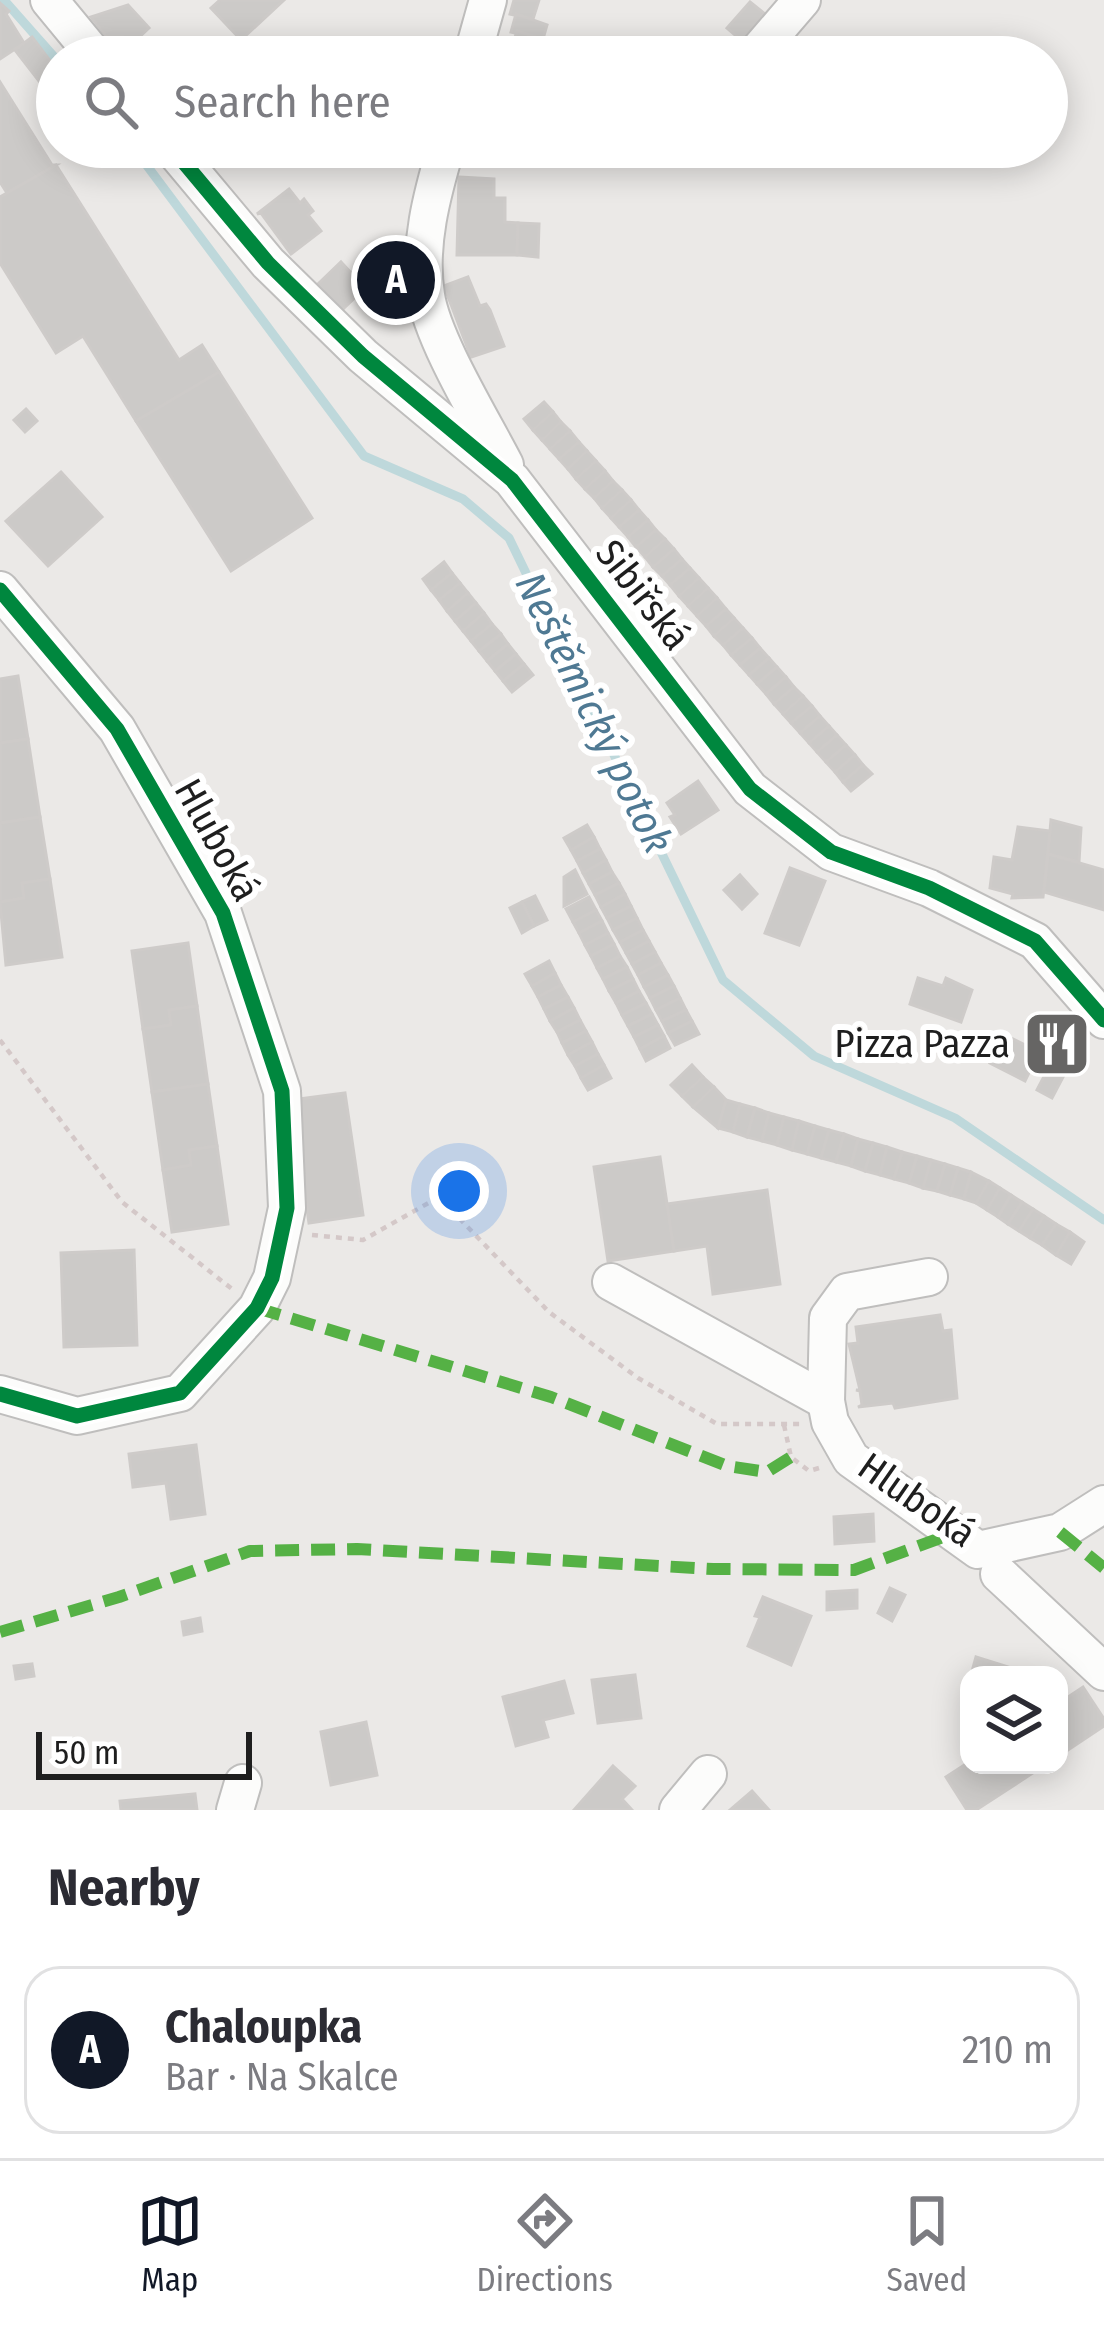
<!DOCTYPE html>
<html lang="en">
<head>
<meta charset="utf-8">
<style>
  :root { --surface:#fff; --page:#f2f2f3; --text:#2b2b33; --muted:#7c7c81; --line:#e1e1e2; --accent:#111827 }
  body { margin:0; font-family:"Fira Sans Condensed",sans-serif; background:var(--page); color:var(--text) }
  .controls { position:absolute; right:36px; bottom:36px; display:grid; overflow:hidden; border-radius:24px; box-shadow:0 6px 30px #0003 }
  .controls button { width:108px; height:108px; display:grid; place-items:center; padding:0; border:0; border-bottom:3px solid var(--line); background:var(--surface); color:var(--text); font:60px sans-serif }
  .scale { position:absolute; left:36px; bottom:30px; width:216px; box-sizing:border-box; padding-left:12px; border:6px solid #1e1e1e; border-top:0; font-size:33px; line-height:42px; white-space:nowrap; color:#1e1e1e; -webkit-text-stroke:9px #fff; paint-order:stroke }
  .you { position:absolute; left:459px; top:1191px; width:42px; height:42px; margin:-30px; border:9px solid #fff; border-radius:50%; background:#1a73e8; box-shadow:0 0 0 18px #1a73e833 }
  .badge { display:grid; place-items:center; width:78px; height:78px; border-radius:50%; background:var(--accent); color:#fff; font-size:39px; font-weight:700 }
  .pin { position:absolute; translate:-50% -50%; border:6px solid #fff; box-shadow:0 3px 12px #0006 }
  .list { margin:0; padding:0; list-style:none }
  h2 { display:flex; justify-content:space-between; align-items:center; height:156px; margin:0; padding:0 48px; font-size:51px }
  h2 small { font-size:39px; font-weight:400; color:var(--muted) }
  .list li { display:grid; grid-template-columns:78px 1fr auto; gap:36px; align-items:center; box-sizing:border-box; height:168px; margin:0 24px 24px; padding:0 24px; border:3px solid var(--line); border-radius:36px }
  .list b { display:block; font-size:45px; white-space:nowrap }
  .list p { margin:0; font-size:39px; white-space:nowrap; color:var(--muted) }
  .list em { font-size:39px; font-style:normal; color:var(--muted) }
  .icon { flex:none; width:66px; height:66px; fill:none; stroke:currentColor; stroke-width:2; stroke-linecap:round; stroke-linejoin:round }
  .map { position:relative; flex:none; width:1104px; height:1810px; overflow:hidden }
  .search { position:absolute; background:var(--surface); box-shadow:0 6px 30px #0003; left:36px; right:36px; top:36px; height:132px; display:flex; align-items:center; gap:30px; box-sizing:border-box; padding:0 42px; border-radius:66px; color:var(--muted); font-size:45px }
  .sheet { height:348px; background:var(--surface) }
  nav { display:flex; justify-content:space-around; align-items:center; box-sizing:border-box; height:168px; border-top:3px solid var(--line); background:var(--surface); font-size:33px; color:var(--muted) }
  nav a { display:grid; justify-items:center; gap:6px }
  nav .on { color:var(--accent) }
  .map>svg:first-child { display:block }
</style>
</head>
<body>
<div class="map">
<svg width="1104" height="1810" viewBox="0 0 1104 1810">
  <rect width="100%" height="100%" fill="#ebe9e7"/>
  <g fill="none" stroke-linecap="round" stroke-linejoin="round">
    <g stroke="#bed8db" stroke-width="9">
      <polyline points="4,0 57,60"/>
      <polyline points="133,147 364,456 463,499 509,538 723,980 814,1056 955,1118 1104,1220"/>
    </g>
  </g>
  <g fill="#cccac8" stroke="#cecbc9" stroke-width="3">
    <polygon points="220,0 284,0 241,40 211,8"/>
    <polygon points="514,0 539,0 533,19 510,14"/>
    <polygon points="750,2 765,14 742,41 727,28"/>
    <polygon points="0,3 9,11 6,14 24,43 0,59"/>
    <polygon points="128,5 149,28 121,54 91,17"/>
    <polygon points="516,14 547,25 543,39 511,32"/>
    <polygon points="517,31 555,43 551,57 509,57"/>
    <polygon points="32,37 57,70 57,88 49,94 15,50"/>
    <polygon points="0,82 52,165 56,165 7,193 0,182"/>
    <polygon points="56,165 179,360 202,345 219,372 136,421 83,336 56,353 0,263 0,197"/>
    <polygon points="459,177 494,179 494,198 505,198 505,222 518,223 517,255 457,255"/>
    <polygon points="289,189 300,203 304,199 313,211 308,215 321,231 291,254 261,213 257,214"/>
    <polygon points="518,223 539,224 538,257 517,255"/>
    <polygon points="341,262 365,288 342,310 317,285"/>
    <polygon points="468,277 480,306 486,304 490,310 504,346 471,357 444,286"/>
    <polygon points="407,289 415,320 403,323 395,292"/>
    <polygon points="219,372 312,518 231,571 136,421"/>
    <polygon points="544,402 553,412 533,430 524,419"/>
    <polygon points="26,409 37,421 25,432 14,420"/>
    <polygon points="553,412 561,422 542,440 533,430"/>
    <polygon points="561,422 570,431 550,449 542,440"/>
    <polygon points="570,431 579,442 559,459 550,449"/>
    <polygon points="579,442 587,451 568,469 559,459"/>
    <polygon points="587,451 596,461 576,479 568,469"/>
    <polygon points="596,461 605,471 585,489 576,479"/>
    <polygon points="605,471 613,481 594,498 585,489"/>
    <polygon points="61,472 102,517 48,566 6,521"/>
    <polygon points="613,481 622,490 602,508 594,498"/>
    <polygon points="622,490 631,500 611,518 602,508"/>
    <polygon points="631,500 639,510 619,527 611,518"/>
    <polygon points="639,510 648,520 628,537 619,527"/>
    <polygon points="648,520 656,530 636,547 628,537"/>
    <polygon points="656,530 665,539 645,557 636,547"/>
    <polygon points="665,539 674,549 653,567 645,557"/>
    <polygon points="674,549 682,559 662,576 653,567"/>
    <polygon points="682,559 690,568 670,585 662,576"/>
    <polygon points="444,562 452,573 431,590 423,579"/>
    <polygon points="690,568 699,578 679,596 670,585"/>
    <polygon points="452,573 460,583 439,600 431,590"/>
    <polygon points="699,578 708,588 688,606 679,596"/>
    <polygon points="460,583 468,593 447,611 439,600"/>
    <polygon points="708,588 717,598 697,616 688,606"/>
    <polygon points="468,593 476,603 455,621 447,611"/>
    <polygon points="717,598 726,609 706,626 697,616"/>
    <polygon points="476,603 484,613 463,631 455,621"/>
    <polygon points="726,609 734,618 714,636 706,626"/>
    <polygon points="484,613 492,624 471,641 463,631"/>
    <polygon points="734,618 743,628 723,645 714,636"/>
    <polygon points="492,624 501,634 479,651 471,641"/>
    <polygon points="743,628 752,638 731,655 723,645"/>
    <polygon points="501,634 508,644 487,661 479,651"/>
    <polygon points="752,638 760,648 740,665 731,655"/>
    <polygon points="508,644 516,654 495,671 487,661"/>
    <polygon points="760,648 769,658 749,675 740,665"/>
    <polygon points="516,654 524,664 503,681 495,671"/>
    <polygon points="769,658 777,667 757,684 749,675"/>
    <polygon points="524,664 533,675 512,692 503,681"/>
    <polygon points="777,667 786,677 766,694 757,684"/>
    <polygon points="18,676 28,739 0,743 0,679"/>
    <polygon points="786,677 794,687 774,704 766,694"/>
    <polygon points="794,687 803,696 783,714 774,704"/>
    <polygon points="803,696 812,706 791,723 783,714"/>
    <polygon points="812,706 820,716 800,733 791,723"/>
    <polygon points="820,716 829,726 809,743 800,733"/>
    <polygon points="829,726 837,735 817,752 809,743"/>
    <polygon points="837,735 846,745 826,762 817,752"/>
    <polygon points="28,739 40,817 0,823 0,743"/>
    <polygon points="846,745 855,755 835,772 826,762"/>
    <polygon points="855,755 863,765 843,782 835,772"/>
    <polygon points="863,765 872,774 851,791 843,782"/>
    <polygon points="698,781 718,810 681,834 670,817 675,815 667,803"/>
    <polygon points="40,817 50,879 22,883 24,898 0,902 0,823"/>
    <polygon points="1051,820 1081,828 1079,862 1048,854"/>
    <polygon points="587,825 594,837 571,850 564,838"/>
    <polygon points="1018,827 1050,831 1043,897 1012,898 1013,894 990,888 994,857 1012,860"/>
    <polygon points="594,837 600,849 577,861 571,850"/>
    <polygon points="600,849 606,860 583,873 577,861"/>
    <polygon points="1048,854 1104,870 1104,910 1044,892"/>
    <polygon points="606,860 612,872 589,884 583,873"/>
    <polygon points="790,868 825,881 799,945 765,933"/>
    <polygon points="575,870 587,894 564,906 564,877"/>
    <polygon points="612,872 619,883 595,895 589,884"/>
    <polygon points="740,875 757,894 742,909 724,890"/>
    <polygon points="50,879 62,957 6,965 0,902 24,898 22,883"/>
    <polygon points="619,883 625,894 601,907 595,895"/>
    <polygon points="625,894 631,906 607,918 601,907"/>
    <polygon points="535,896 547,920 534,926 522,902"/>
    <polygon points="589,897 596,910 573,922 566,909"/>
    <polygon points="522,902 534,926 522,933 510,908"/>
    <polygon points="631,906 637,918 613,930 607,918"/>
    <polygon points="596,910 602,921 579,933 573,922"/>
    <polygon points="637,918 643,930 620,942 613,930"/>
    <polygon points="602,921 608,933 585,945 579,933"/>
    <polygon points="643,930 649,941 626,953 620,942"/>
    <polygon points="608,933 614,944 591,956 585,945"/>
    <polygon points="649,941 655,952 632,964 626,953"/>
    <polygon points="188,943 197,1006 169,1010 171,1025 143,1029 132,951"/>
    <polygon points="614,944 620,956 597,968 591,956"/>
    <polygon points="655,952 661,963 638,975 632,964"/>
    <polygon points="620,956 627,967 603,979 597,968"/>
    <polygon points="549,961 555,973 532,986 525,974"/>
    <polygon points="661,963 668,975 644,987 638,975"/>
    <polygon points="627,967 633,979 609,991 603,979"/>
    <polygon points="555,973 561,985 538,997 532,986"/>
    <polygon points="668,975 674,986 650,998 644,987"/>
    <polygon points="918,978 943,986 946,978 972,990 961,1022 910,1004"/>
    <polygon points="633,979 639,991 616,1003 609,991"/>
    <polygon points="561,985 568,997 544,1009 538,997"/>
    <polygon points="674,986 680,998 656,1010 650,998"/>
    <polygon points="639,991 646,1003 622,1015 616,1003"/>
    <polygon points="568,997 574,1008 550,1021 544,1009"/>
    <polygon points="680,998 686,1010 662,1021 656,1010"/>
    <polygon points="646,1003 652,1014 628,1026 622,1015"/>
    <polygon points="197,1006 208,1084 152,1092 143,1029 171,1025 169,1010"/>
    <polygon points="574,1008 580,1020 557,1032 550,1021"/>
    <polygon points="686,1010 692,1021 668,1033 662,1021"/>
    <polygon points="652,1014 658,1025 634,1037 628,1026"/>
    <polygon points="580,1020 586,1031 562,1043 557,1032"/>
    <polygon points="692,1021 699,1034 675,1045 668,1033"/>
    <polygon points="658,1025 664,1036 640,1049 634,1037"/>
    <polygon points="586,1031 592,1042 568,1055 562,1043"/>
    <polygon points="1005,1035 1039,1052 1025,1081 990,1063"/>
    <polygon points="664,1036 670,1048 646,1061 640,1049"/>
    <polygon points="592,1042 598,1054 575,1066 568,1055"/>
    <polygon points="598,1054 604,1065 581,1078 575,1066"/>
    <polygon points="604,1065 611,1078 588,1090 581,1078"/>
    <polygon points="692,1065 703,1077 682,1096 671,1085"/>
    <polygon points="1049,1067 1064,1075 1052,1098 1037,1090"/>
    <polygon points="703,1077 714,1087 693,1107 682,1096"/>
    <polygon points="208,1084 217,1146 189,1150 191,1165 163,1170 152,1092"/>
    <polygon points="714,1087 726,1100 718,1128 693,1107"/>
    <polygon points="345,1093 363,1215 309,1223 291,1100"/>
    <polygon points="726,1100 740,1104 733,1132 718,1128"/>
    <polygon points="740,1104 755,1108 747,1137 733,1132"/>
    <polygon points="755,1108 769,1113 762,1141 747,1137"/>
    <polygon points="769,1113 784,1117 777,1145 762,1141"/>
    <polygon points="784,1117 799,1121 792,1150 777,1145"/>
    <polygon points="799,1121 815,1126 807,1154 792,1150"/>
    <polygon points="815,1126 829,1130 821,1158 807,1154"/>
    <polygon points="829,1130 844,1134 836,1162 821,1158"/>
    <polygon points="844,1134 858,1139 851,1166 836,1162"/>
    <polygon points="858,1139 873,1143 865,1171 851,1166"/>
    <polygon points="873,1143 887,1147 880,1175 865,1171"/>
    <polygon points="217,1146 228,1224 172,1232 163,1170 191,1165 189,1150"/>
    <polygon points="887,1147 902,1152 894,1179 880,1175"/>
    <polygon points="902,1152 917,1156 909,1183 894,1179"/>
    <polygon points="917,1156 931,1160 923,1188 909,1183"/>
    <polygon points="660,1157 674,1251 608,1261 594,1167"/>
    <polygon points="931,1160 945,1164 937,1191 923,1188"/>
    <polygon points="945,1164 958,1168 950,1195 937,1191"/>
    <polygon points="958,1168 971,1172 964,1199 950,1195"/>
    <polygon points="971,1172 989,1181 976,1203 964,1199"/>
    <polygon points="989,1181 1000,1188 987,1210 976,1203"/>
    <polygon points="1000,1188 1011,1195 998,1217 987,1210"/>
    <polygon points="767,1190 780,1284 713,1294 707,1246 674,1251 667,1204"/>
    <polygon points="1011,1195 1022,1202 1008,1224 998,1217"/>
    <polygon points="1022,1202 1033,1209 1019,1231 1008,1224"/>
    <polygon points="1033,1209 1044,1216 1030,1238 1019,1231"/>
    <polygon points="1044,1216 1056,1224 1042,1245 1030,1238"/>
    <polygon points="1056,1224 1070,1232 1056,1255 1042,1245"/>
    <polygon points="1070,1232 1084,1242 1071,1264 1056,1255"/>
    <polygon points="134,1250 137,1345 64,1347 61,1253"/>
    <polygon points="940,1315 943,1331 951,1330 957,1398 895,1408 893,1403 858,1407 862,1405 860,1391 856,1390 860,1390 849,1344 858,1343 856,1327"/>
    <polygon points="196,1445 205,1514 171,1519 166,1483 133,1487 129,1454"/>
    <polygon points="873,1514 874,1541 835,1544 834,1517"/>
    <polygon points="890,1588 905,1595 892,1621 878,1613"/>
    <polygon points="857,1590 857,1608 827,1610 827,1592"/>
    <polygon points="763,1597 811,1616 791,1665 748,1646 760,1617 755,1616"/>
    <polygon points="200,1618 202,1631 184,1635 182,1622"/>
    <polygon points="976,1657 1018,1670 1017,1675 971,1675"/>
    <polygon points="32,1664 34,1676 16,1679 14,1666"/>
    <polygon points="635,1675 641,1718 598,1723 592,1680"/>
    <polygon points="564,1681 573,1713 543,1720 548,1737 516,1746 503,1697"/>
    <polygon points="1083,1687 1104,1719 1104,1726 1059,1756 1059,1703"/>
    <polygon points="366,1722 377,1775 331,1785 321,1732"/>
    <polygon points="969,1762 969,1765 1045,1765 976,1810 967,1810 946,1777"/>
    <polygon points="613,1766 635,1786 622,1799 632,1810 574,1810"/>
    <polygon points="752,1791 769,1810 730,1810"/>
    <polygon points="195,1794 197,1810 121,1810 120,1801"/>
  </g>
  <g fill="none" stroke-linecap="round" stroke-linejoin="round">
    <defs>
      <g id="minor">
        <polyline points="49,0 96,57"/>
        <polyline points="472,57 488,0"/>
        <polyline points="753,57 802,0"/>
        <polyline points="171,147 268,263 363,356 512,480 750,789 831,852 929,888 1035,941 1104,1020"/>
        <path d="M446 147C432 194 418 246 426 295 432 339 483 422 505 465"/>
        <polyline points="723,148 723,147"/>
        <polyline points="0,590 117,729 223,913 282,1091 287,1208 272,1278 257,1308 180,1393 77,1416 0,1394"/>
        <polyline points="929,1277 847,1292 828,1318 826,1401 830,1422 851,1459 978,1550 1060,1532 1104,1504"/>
        <polyline points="611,1282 826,1401"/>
        <polyline points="999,1574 1104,1672"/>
        <polyline points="235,1810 243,1783"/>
        <polyline points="678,1810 708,1774"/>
      </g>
    </defs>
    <use href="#minor" stroke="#bfbebd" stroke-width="40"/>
    <g stroke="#d4c8c8" stroke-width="4.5" stroke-dasharray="6 6" stroke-linecap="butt">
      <polyline points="0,1040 122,1202 232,1289"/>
      <polyline points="312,1235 363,1240 439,1197 549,1312 638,1378 717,1424 800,1424"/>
      <polyline points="784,1425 791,1457 809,1471 819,1468"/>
    </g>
    <use href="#minor" stroke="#fcfcfb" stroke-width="36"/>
    <g stroke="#55b145" stroke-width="12" stroke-dasharray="24 12" stroke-linecap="butt">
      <polyline points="257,1308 551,1397 727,1466 767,1472 791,1457"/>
      <polyline points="1060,1532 1104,1568"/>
      <polyline points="0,1632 119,1597 250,1551 357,1549 713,1569 854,1570 954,1533"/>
    </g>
    <defs>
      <g id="cycleway">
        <polyline points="171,147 268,263 363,356 512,480 750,789 831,852 929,888 1035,941 1104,1020"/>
        <polyline points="0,590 117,729 223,913 282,1091 287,1208 272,1278 257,1308 180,1393 77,1416 0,1394"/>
      </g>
    </defs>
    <use href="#cycleway" stroke="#fff" stroke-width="22"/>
    <use href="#cycleway" stroke="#00873e" stroke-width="15"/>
  </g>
  <defs>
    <symbol id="restaurant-square" viewBox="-11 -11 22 22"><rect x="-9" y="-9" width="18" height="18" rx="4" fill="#666564" stroke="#fff"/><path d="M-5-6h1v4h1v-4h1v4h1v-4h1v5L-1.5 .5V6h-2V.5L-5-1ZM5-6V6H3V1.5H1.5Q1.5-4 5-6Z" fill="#fff"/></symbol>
  </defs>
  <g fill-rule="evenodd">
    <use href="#restaurant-square" x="1019" y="1006" width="76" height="76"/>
  </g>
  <g text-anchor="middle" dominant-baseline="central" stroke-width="12" stroke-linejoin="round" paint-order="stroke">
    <g font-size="39" fill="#1e1e1e" stroke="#fff">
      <text transform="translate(643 595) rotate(52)">Sibiřská</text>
      <text transform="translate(217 840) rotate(61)">Hluboká</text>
      <text transform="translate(917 1500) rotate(35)">Hluboká</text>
    </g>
    <g font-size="39" fill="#1e1e1e" stroke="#fff" text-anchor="end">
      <text x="1010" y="1044">Pizza Pazza</text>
    </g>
    <g font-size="42" font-style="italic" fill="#4f7993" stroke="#fff">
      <text transform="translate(594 713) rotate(64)">Neštěmický potok</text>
    </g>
  </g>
</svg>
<div class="controls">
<button><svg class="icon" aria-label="layers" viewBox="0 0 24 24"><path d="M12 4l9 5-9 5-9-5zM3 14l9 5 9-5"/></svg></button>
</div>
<div class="scale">50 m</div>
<div class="you"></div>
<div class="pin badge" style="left:396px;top:280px">A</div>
<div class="search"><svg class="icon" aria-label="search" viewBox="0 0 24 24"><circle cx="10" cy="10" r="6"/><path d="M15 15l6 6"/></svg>Search here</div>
</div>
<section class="sheet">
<h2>Nearby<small></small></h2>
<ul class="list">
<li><span class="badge">A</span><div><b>Chaloupka</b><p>Bar · Na Skalce</p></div><em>210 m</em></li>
</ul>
</section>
<nav>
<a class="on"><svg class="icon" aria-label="map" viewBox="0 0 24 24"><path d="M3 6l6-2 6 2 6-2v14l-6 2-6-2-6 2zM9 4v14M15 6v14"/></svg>Map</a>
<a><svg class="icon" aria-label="directions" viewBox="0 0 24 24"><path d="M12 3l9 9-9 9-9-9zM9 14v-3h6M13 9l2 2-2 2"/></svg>Directions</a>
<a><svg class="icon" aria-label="saved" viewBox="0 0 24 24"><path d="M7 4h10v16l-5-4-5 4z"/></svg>Saved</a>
</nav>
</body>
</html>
